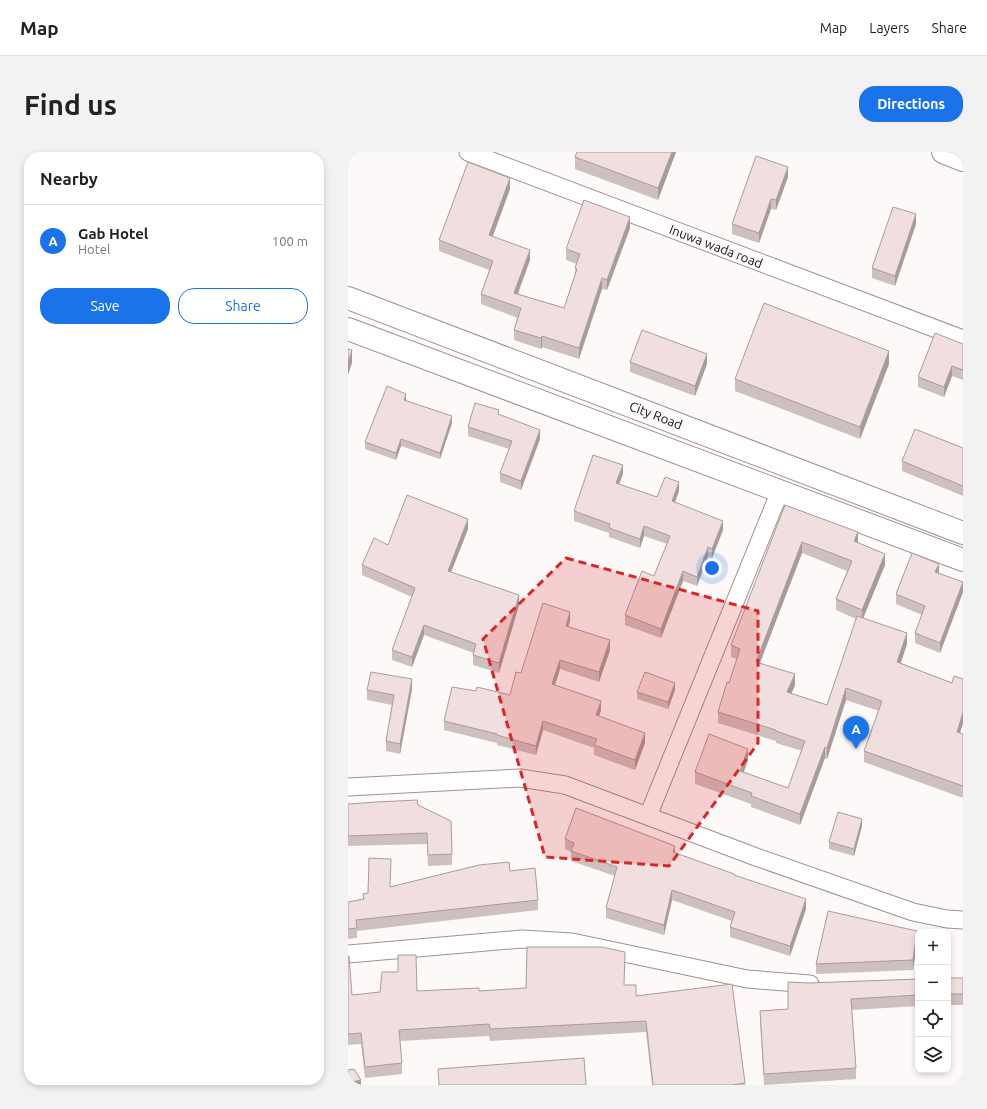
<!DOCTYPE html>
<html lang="en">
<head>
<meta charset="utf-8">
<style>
  :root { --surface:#fff; --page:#f2f2f2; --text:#222; --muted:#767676; --line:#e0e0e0; --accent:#1a73e8 }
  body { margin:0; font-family:Ubuntu,sans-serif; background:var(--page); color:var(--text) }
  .controls { position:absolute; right:12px; bottom:12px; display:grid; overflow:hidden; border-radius:8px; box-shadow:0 2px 6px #0003 }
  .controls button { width:36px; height:36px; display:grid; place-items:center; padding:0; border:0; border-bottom:1px solid var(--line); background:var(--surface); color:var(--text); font:20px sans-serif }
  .you { position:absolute; left:364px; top:416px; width:14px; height:14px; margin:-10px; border:3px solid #fff; border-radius:50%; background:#1a73e8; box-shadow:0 0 0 6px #1a73e833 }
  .badge { display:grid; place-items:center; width:26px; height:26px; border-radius:50%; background:var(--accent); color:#fff; font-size:13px; font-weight:700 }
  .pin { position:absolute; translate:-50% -33px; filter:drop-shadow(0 1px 2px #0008) }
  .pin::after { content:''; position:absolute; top:21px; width:14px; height:12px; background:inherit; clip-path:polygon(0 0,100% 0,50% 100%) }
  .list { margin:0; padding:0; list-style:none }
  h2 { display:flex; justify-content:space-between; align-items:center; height:52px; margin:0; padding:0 16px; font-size:17px }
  h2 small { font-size:13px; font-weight:400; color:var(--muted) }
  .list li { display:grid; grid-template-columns:26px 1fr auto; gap:12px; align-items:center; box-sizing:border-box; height:72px; padding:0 16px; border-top:1px solid var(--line) }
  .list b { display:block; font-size:15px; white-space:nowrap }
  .list p { margin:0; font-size:13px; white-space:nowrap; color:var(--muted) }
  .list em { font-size:13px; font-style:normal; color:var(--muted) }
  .actions { display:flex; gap:8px; padding:12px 16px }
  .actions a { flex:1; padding:9px 0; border:1px solid var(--accent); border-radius:16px; text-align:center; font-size:14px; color:var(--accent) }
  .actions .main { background:var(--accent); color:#fff }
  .icon { flex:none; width:22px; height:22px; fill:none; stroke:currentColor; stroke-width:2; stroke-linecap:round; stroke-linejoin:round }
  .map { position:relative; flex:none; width:615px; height:933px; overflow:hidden; border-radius:16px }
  header { display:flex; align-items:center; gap:24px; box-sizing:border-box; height:56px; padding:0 20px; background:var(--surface); border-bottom:1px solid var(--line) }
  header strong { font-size:19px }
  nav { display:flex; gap:22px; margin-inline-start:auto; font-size:14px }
  .intro { display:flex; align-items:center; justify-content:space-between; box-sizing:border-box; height:96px; padding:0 24px }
  h1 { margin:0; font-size:28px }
  .button { padding:10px 18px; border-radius:16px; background:var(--accent); color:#fff; font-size:14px; font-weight:700 }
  main { display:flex; gap:24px; padding:0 24px }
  aside { flex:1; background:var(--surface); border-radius:16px; box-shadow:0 2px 6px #0003 }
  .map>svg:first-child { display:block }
</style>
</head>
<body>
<header>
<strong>Map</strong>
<nav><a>Map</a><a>Layers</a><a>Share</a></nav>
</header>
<div class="intro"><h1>Find us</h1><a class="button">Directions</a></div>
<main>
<aside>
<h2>Nearby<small></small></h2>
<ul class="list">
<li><span class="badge">A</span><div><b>Gab Hotel</b><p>Hotel</p></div><em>100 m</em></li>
</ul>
<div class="actions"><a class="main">Save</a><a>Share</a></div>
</aside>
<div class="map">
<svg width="615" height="933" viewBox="0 0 615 933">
  <rect width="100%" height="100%" fill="#fdf9f9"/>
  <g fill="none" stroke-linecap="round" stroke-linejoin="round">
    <defs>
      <g id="street">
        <polyline points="120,0 615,187"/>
        <polyline points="0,635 172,626 217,633 408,705 565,760 599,767 615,768"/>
        <polyline points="300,664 432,339"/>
        <polyline points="0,802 174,787 224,790 399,827 462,832"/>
      </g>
      <polyline id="secondary" points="595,0 615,8"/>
      <g id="highway">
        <polyline points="0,146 615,381"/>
        <polyline points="0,177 615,408"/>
      </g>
    </defs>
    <use href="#street" stroke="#a0918f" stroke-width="19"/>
    <use href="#secondary" stroke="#a0918f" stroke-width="24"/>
    <use href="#highway" stroke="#a0918f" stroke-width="24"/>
    <use href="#street" stroke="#fff" stroke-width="17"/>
    <use href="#secondary" stroke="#fff" stroke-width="22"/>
    <use href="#highway" stroke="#fff" stroke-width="22"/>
  </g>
  <g fill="#cec0bf" fill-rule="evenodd">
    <polygon points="229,0 328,0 310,48 227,17 227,5"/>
    <polygon points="440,25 428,58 423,57 411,91 384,82 384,72"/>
    <polygon points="162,37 145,84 182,108 170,142 216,156 227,124 227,116 229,112 218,108 218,97 282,76 259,138 254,137 231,207 194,195 193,197 166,188 166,178 170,166 133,152 133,142 141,118 91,99 91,88"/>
    <polygon points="568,72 547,134 524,126 524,116"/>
    <polygon points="615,192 615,228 604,224 596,245 570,235 570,225"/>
    <polygon points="282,210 359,212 347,244 282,220"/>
    <polygon points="541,212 512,287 387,239 387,227"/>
    <polygon points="58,249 104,271 92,307 53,294 48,308 17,297 17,290"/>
    <polygon points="151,262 192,287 173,338 152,330 152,321 161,297 120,284 120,275"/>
    <polygon points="615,296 615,344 554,319 554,309"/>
    <polygon points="275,322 271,332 309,345 331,339 327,350 375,378 364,406 360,405 349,434 335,429 313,486 277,473 277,463 306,424 319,392 296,384 292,396 261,385 261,381 226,369 226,359"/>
    <path d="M437 353 510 390 537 413 515 466 559 492 553 511 604 531 615 527V571L612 581 615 582V646L516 610V599L531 559 498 548 479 607 477 606 452 673 403 655V652L347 632V620L400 608 396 620 440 636 454 599 428 591V589L370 571V560L381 531 389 507 383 505V493ZM454 401 499 419 488 447V458L508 467 479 553 443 542 447 533 412 511Z"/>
    <polygon points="120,377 103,420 171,453 151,521 125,513 125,503 126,501 76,483 64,515 44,508 44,498 64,445 14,423 14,413 40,393"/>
    <polygon points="591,421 615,440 592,501 567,491 567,481 574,463 548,452 548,442"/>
    <polygon points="222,469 220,475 262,498 251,530 212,517 207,533 253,558 251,564 297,591 287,618 246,603 246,596 195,578 188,603 149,593 149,591 96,578 96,569 128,539 162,543 173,521"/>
    <polygon points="64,537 52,602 38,599 38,589 44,553 19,548 19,538"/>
    <polygon points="327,538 320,557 289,547 289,540"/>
    <polygon points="0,652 70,653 104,702 104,713 80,714 79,692 0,694"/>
    <polygon points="514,674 506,704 481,697 481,690"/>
    <polygon points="217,687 327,701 386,724 458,757 442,804 382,785 382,775 384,769 324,748 316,783 258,766 258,756 267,724 223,709 223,700 217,697"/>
    <polygon points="162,719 190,748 190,758 9,779 9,786 0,787 0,750 15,747 15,742 42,735"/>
    <polygon points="569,789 565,818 468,822 468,812"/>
    <polygon points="0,804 4,843 69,839 131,839 277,833 288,844 397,931 397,933 304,933 298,880 142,889 141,884 52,889 54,911 54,922 17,926 13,892 0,893"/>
    <rect x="600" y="826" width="15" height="27"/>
    <polygon points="570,827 570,854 504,858 508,916 508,927 416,933 412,870 412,859 440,857 461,831"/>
  </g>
  <g fill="#a89c9b">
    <polygon points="324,0 328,0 310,48 310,36"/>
    <polygon points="440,15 440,25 428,58 428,48"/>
    <polygon points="162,26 162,37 141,94 141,83"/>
    <polygon points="423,47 423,57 411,91 411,81"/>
    <polygon points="568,62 568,72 547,134 547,124"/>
    <polygon points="282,65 282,76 259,138 259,128"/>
    <polygon points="182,98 182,108 166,151 166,141"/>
    <polygon points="254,126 254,137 231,207 231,196"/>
    <polygon points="194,184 194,195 193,197 193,186"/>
    <polygon points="4,198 4,211 0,223 0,210"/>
    <polygon points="541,199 541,212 512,287 512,275"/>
    <polygon points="359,202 359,212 347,244 347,234"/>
    <polygon points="604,214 604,224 596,245 596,235"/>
    <polygon points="58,242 58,249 56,248"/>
    <polygon points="104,264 104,271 92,307 92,301"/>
    <polygon points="192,278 192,287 173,338 173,329"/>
    <polygon points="53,287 53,294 48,308 48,301"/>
    <polygon points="275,313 275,322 268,340 268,331"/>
    <polygon points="331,330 331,339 324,358 324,349"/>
    <polygon points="120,367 120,377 100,428 100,419"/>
    <polygon points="375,369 375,378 364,406 364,397"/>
    <polygon points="296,374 296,384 292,396 292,387"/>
    <polygon points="510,380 510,392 506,389"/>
    <polygon points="454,390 454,401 408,521 408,510"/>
    <polygon points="360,395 360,405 349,434 349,425"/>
    <polygon points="537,402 537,413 514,469 514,458"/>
    <polygon points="591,412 591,422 587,420"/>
    <polygon points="335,419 335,429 313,486 313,477"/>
    <polygon points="615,430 615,440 592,501 592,491"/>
    <polygon points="171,443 171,453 151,521 151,511"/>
    <polygon points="222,460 222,469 218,484 218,474"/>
    <polygon points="76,473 76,483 64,515 64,505"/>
    <polygon points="559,481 559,492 549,521 549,510"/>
    <polygon points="262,488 262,498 251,530 251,520"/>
    <polygon points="212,508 212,517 204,542 204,532"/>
    <polygon points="447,522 447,533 439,552 439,540"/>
    <polygon points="64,527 64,537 52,602 52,592"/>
    <polygon points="327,531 327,538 320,557 320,550"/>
    <polygon points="498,536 498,548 479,607 479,596"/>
    <polygon points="253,549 253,558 248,573 248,563"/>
    <polygon points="615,560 615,571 609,591 609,580"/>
    <polygon points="195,569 195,578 188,603 188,594"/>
    <polygon points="297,581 297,591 287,618 287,608"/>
    <polygon points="477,595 477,606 452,673 452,662"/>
    <polygon points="400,597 400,608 392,630 392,619"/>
    <polygon points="514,667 514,674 506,704 506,697"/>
    <polygon points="327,694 327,704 325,700"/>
    <polygon points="324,738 324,748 316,783 316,773"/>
    <polygon points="458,747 458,757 442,804 442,794"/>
    <polygon points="569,779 569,789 565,818 565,808"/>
    <polygon points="13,928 13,933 0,933 0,931"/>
  </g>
  <g fill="#f0dfde" stroke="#a89c9b">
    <polygon points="229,0 324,0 310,36 227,5"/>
    <polygon points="408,4 440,15 428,48 423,47 411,81 384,72"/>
    <polygon points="120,10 162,26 141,83 182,98 166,141 216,156 229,117 227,116 232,102 218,97 236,48 282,65 259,128 254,126 231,196 194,184 193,186 166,178 173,156 133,142 145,109 91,88"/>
    <polygon points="545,55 568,62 547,124 524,116"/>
    <polygon points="416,151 541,199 512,275 387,227"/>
    <polygon points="294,178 359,202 347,234 282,210"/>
    <polygon points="587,181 615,192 615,218 604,214 596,235 570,225"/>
    <polygon points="0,197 4,198 0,210"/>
    <polygon points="39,234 58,242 56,248 104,264 92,301 53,287 48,301 17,290"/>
    <polygon points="127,251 151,258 150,262 192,278 173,329 152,321 164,289 120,275"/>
    <polygon points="567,277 615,296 615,334 554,309"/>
    <polygon points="245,303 275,313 268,331 309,345 317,325 331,330 324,349 375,369 364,397 360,395 349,425 335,419 313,477 277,463 294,419 306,424 322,384 296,374 292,387 261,376 262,372 226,359"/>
    <polygon points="59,343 120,367 100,419 171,443 151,511 125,503 128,492 76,473 64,505 44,498 67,436 14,413 26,386 40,393"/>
    <polygon points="437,353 510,380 506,389 537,402 514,458 488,447 504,409 454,390 408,510 447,522 439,540 479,553 509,464 559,481 549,510 604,531 606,524 615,527 615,560 609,580 615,582 615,634 516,599 534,549 498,536 479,596 477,595 452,662 403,644 404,641 347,620 361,582 400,597 392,619 440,636 457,589 428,579 428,578 370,560 379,530 381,531 392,497 383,493"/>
    <polygon points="564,401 591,412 587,420 615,430 592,491 567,481 577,454 548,442"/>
    <polygon points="195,451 222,460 218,474 262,488 251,520 212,508 204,532 253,549 248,563 297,581 287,608 246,593 249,587 195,569 188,594 149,583 149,582 96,569 104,535 128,539 129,535 162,543 168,520 173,521"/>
    <polygon points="23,520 64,527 52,592 38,589 46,543 19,538"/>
    <polygon points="297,520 327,531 320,550 289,540"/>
    <polygon points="69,648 70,653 103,669 104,702 80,703 79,681 0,684 0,652 29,650"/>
    <polygon points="228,656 327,694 325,700 386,722 386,723 458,747 442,794 382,775 387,760 324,738 316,773 258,756 269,715 223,699 226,691 217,687"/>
    <polygon points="490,660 514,667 506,697 481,690"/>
    <polygon points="21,706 43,707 42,735 131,713 161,710 162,719 187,716 190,748 8,768 9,776 0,777 0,750 16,747 15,742 20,741"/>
    <polygon points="480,759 569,779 565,808 468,812"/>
    <polygon points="179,795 254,795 277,800 276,833 288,833 288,844 384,832 397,931 384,933 305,933 298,869 142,877 141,872 51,878 54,911 17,915 13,881 0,882 0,804 1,804 4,843 32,840 34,820 50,820 50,803 68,803 69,839 131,836 131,839 178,836"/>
    <rect x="600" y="826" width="15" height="16"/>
    <polygon points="570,827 570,843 503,847 508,916 416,922 412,859 440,857 440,830 461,831"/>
    <polygon points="236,906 238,933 91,933 90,917"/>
    <polygon points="6,917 13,928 0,931 0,918"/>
  </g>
  <path fill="#d62828" fill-opacity="0.2" stroke="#d62828" stroke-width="3" stroke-dasharray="8 5" stroke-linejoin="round" d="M218 406 410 459V591L321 714 197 705 135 487Z"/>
  <g text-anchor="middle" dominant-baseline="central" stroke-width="3.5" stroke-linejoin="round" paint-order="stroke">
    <g font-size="13" fill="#181312" stroke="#fdf9f9">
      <text transform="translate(368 94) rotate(21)">Inuwa wada road</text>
      <text transform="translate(308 263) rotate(21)">City Road</text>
    </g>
  </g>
</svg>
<div class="controls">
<button>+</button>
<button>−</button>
<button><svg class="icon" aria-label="locate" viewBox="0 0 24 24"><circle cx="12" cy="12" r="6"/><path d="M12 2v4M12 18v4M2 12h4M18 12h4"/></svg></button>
<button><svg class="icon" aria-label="layers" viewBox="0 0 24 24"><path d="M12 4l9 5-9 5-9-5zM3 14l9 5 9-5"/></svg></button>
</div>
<div class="you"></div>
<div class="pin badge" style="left:508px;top:597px">A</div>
</div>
</main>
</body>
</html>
